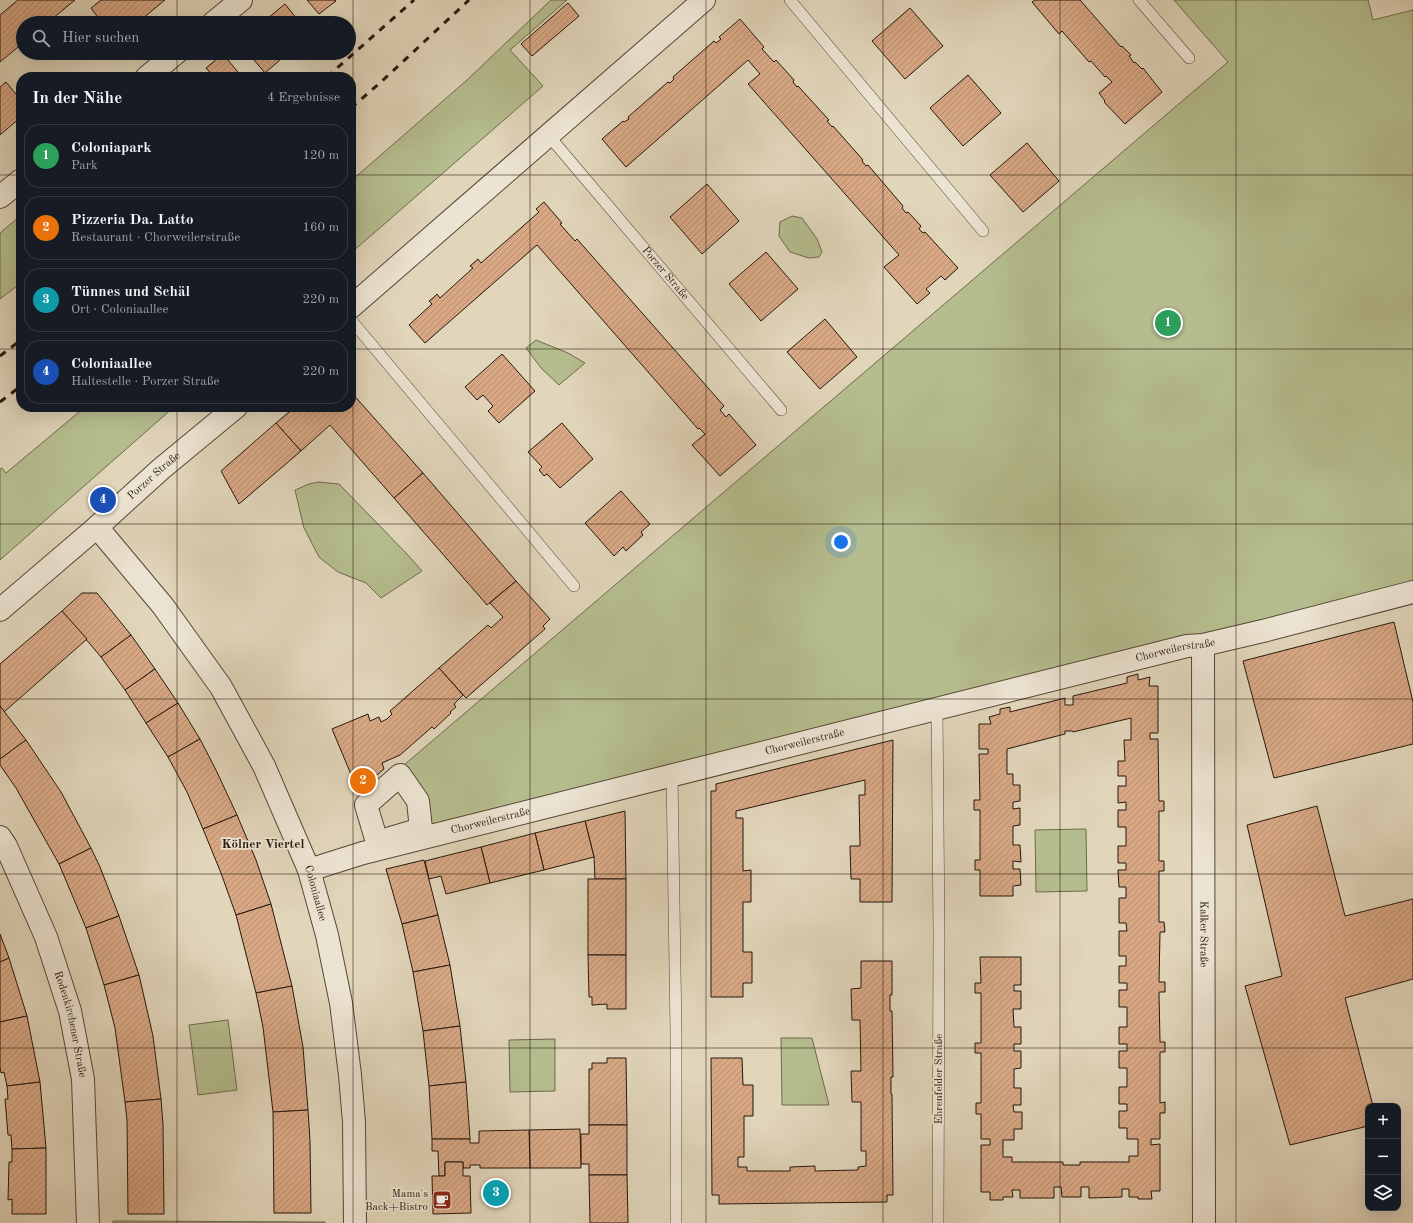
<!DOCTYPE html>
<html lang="de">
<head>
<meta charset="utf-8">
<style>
  :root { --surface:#171b24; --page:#20242c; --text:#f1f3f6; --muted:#9ea1a6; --line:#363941; --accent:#b45309 }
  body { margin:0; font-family:"Old Standard TT",serif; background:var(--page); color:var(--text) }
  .controls { position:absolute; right:12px; bottom:12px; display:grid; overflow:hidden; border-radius:8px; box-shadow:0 4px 16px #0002 }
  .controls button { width:36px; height:36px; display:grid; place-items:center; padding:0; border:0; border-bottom:1px solid var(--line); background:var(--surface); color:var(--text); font:20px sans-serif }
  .you { position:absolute; left:841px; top:542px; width:14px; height:14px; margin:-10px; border:3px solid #fff; border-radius:50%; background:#1a73e8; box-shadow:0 0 0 6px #1a73e833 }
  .badge { display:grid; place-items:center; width:26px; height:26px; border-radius:50%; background:var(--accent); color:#fff; font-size:13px; font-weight:700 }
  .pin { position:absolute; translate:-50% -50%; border:2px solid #fff; box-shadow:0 1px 4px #0006 }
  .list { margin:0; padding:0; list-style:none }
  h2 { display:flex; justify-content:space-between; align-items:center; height:52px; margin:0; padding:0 16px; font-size:17px }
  h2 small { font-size:13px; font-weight:400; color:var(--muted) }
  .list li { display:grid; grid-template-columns:26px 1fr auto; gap:12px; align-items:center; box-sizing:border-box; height:64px; margin:0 8px 8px; padding:0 8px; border:1px solid var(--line); border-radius:16px }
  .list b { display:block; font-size:15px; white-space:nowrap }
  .list p { margin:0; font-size:13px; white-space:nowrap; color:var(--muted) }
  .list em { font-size:13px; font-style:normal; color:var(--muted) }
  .icon { flex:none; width:22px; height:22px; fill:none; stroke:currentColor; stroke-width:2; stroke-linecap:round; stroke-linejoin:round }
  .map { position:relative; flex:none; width:1413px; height:1223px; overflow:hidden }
  .search { position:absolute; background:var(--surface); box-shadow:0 4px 16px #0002; left:16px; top:16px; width:340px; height:44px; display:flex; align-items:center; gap:10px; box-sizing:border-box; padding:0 14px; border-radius:22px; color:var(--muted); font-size:15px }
  .panel { position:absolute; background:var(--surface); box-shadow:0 4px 16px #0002; left:16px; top:72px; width:340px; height:340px; border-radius:16px }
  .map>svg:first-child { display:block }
</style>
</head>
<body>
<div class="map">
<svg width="1413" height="1223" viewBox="0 0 1413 1223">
  <defs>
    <pattern id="building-hatch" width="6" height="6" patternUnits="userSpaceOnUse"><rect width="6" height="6" fill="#d8a885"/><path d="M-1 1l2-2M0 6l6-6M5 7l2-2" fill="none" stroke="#b99072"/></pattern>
  </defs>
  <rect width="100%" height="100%" fill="#e1d5ba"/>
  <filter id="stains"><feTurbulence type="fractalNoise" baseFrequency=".005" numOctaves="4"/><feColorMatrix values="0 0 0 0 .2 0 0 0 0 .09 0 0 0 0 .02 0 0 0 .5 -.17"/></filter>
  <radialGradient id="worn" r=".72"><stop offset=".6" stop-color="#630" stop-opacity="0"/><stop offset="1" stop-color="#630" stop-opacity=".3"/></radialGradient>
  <g fill="#b5bd8e" stroke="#6e6a4d">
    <polygon points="551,0 567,0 510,50 543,86 351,253 351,181 467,80"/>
    <polygon points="1174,0 1368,0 1373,20 1413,10 1413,584 421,829 397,771 1228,62"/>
    <polygon points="792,216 802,218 817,239 822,252 819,257 809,258 790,252 779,236 780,222"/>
    <polygon points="19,217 21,218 21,283 0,299 0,233"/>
    <polygon points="536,340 568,353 585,363 559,385 542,369 526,348"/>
    <polygon points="85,407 174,407 0,560 0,469 2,468 6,473"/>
    <polygon points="318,482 339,484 407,554 422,571 381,598 366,583 338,572 319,557 304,528 295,490 309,484"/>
    <polygon points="1086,829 1087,891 1036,892 1035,830"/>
    <polygon points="228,1020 237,1090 198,1095 189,1025"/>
    <polygon points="781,1038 812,1038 829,1105 782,1105"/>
    <polygon points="555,1039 555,1091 510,1092 509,1040"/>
    <polygon points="113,1221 325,1222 325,1223 113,1223"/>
  </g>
  <g fill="url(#building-hatch)" stroke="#27170c">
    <polygon points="18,0 75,0 47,23 23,23 23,43 0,62 0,15"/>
    <polygon points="101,0 165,0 137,23 102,23 91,8"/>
    <polygon points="307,0 335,0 336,1 319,14"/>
    <polygon points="1035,0 1080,0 1121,47 1122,46 1131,55 1129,56 1134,63 1135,62 1142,69 1143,68 1162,92 1125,124 1104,102 1105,101 1099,93 1112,82 1106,76 1105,77 1091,61 1089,62 1062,31 1059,34 1032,2"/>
    <polygon points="568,3 579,16 532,56 521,44"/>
    <polygon points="285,4 300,23 272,23 268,18"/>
    <polygon points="910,8 943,46 905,79 872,41"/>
    <polygon points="740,19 764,47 762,49 774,62 776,60 794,80 793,82 797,87 798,86 829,120 827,121 832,127 833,126 863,160 862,161 866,166 868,165 903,206 902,208 906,213 908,212 921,226 919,229 923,233 925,232 958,268 945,280 941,276 926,289 930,293 917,304 884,267 899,255 748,84 760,74 748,60 626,167 602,139 623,121 624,122 629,119 628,117 668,82 670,83 674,79 673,77 714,41 716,43 721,39 719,37"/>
    <polygon points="248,53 275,53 281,59 265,73"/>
    <polygon points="223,54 242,77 214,77 206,68"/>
    <polygon points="968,75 1001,113 963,146 930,108"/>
    <polygon points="6,82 21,100 21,117 0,135 0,87"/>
    <polygon points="1027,143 1059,181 1023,212 990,175"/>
    <polygon points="707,184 739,221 702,254 670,217"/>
    <polygon points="544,202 562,223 560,224 575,241 577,239 724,406 720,410 726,417 729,414 756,445 720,476 692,445 705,434 699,428 698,429 537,245 425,343 409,325 432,304 429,301 433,298 437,294 440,298 473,268 470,266 478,259 481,263 539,212 536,209"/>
    <polygon points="766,252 798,289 761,321 729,284"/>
    <polygon points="825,319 857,357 820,389 787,352"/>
    <polygon points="502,354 535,391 499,423 488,411 493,406 483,395 477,400 465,387"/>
    <polygon points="351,392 423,473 394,498 330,425 301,451 276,423 295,407 351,407"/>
    <polygon points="276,423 301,451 239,504 221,471"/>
    <polygon points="562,423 593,459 560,488 547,474 544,476 539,470 542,467 528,452"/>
    <polygon points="423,473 516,581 487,605 394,498"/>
    <polygon points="621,491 650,524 641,532 643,535 626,551 623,547 614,556 585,523"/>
    <polygon points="516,581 550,619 543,626 545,629 466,698 439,668 488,625 491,628 503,617 490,603"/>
    <polygon points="82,593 97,593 131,635 101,657 62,611"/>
    <polygon points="62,611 87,639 4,712 0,706 0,664"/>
    <polygon points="1394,622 1413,702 1413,744 1274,778 1243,661"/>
    <polygon points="131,635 155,669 125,690 101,657"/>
    <polygon points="439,668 463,695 454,704 456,707 450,712 451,713 434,729 432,727 400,755 382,763 384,769 358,791 332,729 368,714 370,721 379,717 381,722 387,719 392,714 390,711"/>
    <polygon points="155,669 178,703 146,723 125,690"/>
    <polygon points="1138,674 1138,680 1150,677 1149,686 1158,686 1158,733 1150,733 1150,739 1158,739 1159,801 1164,801 1164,811 1159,811 1159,861 1164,861 1164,871 1159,871 1159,922 1164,922 1165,932 1160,932 1159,982 1165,982 1165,992 1159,992 1160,1042 1165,1042 1165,1052 1160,1052 1160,1103 1165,1102 1165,1113 1160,1113 1160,1139 1151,1139 1151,1145 1160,1144 1160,1191 1151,1191 1152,1199 1138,1199 1138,1197 1129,1197 1129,1189 1122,1189 1122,1197 1089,1198 1089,1187 1081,1187 1081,1197 1062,1197 1061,1187 1054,1187 1054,1198 1020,1198 1020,1190 1012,1190 1013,1197 1003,1197 1003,1200 990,1200 990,1192 981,1192 981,1145 990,1145 990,1139 981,1139 981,1114 976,1114 976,1103 981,1103 981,1053 975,1053 975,1043 981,1043 981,993 975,993 975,983 981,983 980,957 1021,957 1021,985 1014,985 1014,991 1021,991 1021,1009 1013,1009 1014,1027 1021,1027 1021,1044 1014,1044 1014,1051 1021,1051 1021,1068 1014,1069 1014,1088 1021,1088 1021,1105 1013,1105 1014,1112 1022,1112 1022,1129 1014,1129 1014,1140 1003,1140 1003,1157 1012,1157 1012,1162 1063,1162 1063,1165 1080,1165 1080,1162 1129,1162 1129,1156 1138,1156 1138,1139 1127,1139 1127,1128 1119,1128 1119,1111 1127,1111 1127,1104 1119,1104 1119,1087 1127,1087 1127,1068 1119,1068 1119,1051 1127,1051 1127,1044 1119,1044 1119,1027 1127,1027 1127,1007 1119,1007 1119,990 1127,990 1127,983 1119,983 1119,966 1126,966 1126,956 1119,956 1119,931 1127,931 1126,923 1119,923 1119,898 1126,898 1126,887 1119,887 1118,870 1126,870 1126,863 1118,863 1118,846 1126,846 1126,827 1118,827 1118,810 1126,810 1126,802 1118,803 1118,786 1126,786 1126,776 1118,776 1118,761 1125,761 1124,740 1131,740 1131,718 1073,732 1073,731 1065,731 1065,734 1007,749 1007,774 1013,774 1013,785 1020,785 1020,801 1013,802 1013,809 1020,808 1020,825 1013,826 1013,845 1020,845 1021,862 1013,861 1013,869 1020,869 1021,885 1013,886 1013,896 980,896 980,870 975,870 975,860 980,860 980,810 974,810 974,800 980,800 979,754 988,754 988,749 979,749 979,724 991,724 989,717 1000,714 1000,709 1010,707 1010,712 1065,698 1065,705 1073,705 1073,696 1127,683 1127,677"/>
    <polygon points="178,703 200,739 168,757 146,723"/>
    <polygon points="0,706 26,740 0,759"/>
    <polygon points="200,739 216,770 237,815 203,829 187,792 168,757"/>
    <polygon points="26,740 61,792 91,848 59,864 16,788 0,765 0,759"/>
    <polygon points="893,740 892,902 860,902 860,879 851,879 850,846 860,846 859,795 865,795 865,780 736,811 736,818 743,818 743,871 751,870 751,902 743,902 743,952 752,952 752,983 743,983 743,997 711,997 711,791 716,791 716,784"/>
    <polygon points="1317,806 1345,916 1413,899 1413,979 1345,998 1373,1106 1368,1106 1368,1126 1290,1145 1245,986 1282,976 1247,825"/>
    <polygon points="625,811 626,879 595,879 594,857 585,821"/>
    <polygon points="237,815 256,860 271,904 236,915 221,873 203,829"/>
    <polygon points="585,821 594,857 544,870 535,833"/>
    <polygon points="535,833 544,870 490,883 481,847"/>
    <polygon points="481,847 490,883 446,894 441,876 429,879 425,861"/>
    <polygon points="91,848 100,867 119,916 86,928 59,864"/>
    <polygon points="424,860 438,915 402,924 386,869"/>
    <rect x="588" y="879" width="38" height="76"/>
    <polygon points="271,904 292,986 256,993 236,915"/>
    <polygon points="438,915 450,965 413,972 402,924"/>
    <polygon points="119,916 139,975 104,985 86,928"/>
    <polygon points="0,934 9,958 0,962"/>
    <polygon points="588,955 626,955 626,1009 607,1009 607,1004 592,1005 592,997 589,997"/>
    <polygon points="9,958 27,1016 0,1022 0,962"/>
    <polygon points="861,961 892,961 892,995 890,995 890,1011 892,1011 893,1077 891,1077 891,1094 892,1094 893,1195 887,1195 887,1202 719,1204 719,1195 712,1195 711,1058 742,1058 743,1085 753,1085 753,1116 744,1116 744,1157 738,1157 738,1167 747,1167 747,1171 790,1171 790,1167 815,1166 815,1171 858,1170 858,1167 866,1166 866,1151 861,1151 861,1102 852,1102 851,1071 861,1071 860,1020 852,1020 851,989 861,988"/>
    <polygon points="450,965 460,1026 423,1031 413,972"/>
    <polygon points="139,975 153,1036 161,1099 125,1102 115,1028 104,985"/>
    <polygon points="292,986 303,1047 308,1110 273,1112 263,1027 256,993"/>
    <polygon points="27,1016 40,1082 7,1086 4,1072 1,1073 0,1067 0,1022"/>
    <polygon points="460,1026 466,1082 429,1086 423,1031"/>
    <polygon points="607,1058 626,1058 627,1125 589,1125 589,1069 592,1069 592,1063 607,1063"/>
    <polygon points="40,1082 46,1148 12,1149 11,1135 8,1135 5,1099 8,1099 7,1086"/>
    <polygon points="466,1082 470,1139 432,1139 429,1086"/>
    <polygon points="161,1099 163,1125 164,1214 128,1214 127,1120 125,1102"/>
    <polygon points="308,1110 310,1141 311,1213 274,1213 273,1112"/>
    <polygon points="589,1125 627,1125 627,1175 589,1175 589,1164 581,1164 581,1134 589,1134"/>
    <polygon points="580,1129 581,1168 530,1168 529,1130"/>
    <polygon points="529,1130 530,1168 480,1168 480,1165 470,1165 470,1168 463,1168 463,1162 445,1162 445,1176 439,1176 438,1151 432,1151 432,1139 470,1139 470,1143 479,1143 479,1131"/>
    <polygon points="46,1148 46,1214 12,1214 12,1199 8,1200 9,1162 12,1162 12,1149"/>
    <polygon points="445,1162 463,1162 463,1176 470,1176 471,1213 433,1214 432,1176 445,1176"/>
    <polygon points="589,1175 627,1175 628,1223 590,1223"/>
  </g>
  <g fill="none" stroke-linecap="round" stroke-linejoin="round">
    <defs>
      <g id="lane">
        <polyline points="790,0 983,231"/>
        <polyline points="1139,0 1189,58"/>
        <path id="s1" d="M549 136 781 410"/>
        <polyline points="351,320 574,586"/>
        <polyline points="937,709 939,934 938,1223"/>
        <polyline points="672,774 676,1033 676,1223"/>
      </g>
      <g id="street">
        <polyline points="213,23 241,0"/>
        <polyline points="147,77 176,53"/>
        <polyline points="0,197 21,180"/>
        <polyline points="351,307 704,0"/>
        <path id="s2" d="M97 527 163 606 221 687 264 766 309 870 327 935 341 1003 350 1075 354 1122 355 1223"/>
        <path id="s3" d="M0 610 97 527 161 469 236 407"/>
        <path id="s4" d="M1203 645 1204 1223"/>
        <polygon points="400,775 418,801 421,829 377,842 366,805"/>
        <path id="s5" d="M0 837 6 846 46 937 70 1011 83 1079 88 1223"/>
        <path id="s6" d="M309 870 363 853 1187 646 1203 645 1267 630 1413 592"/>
      </g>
    </defs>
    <use href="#lane" stroke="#564638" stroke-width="12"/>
    <use href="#street" stroke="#564638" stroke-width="24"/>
    <use href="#lane" stroke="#ece4d2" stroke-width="11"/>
    <use href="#street" stroke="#ece4d2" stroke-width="22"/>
    <g stroke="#27170c" stroke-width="3" stroke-dasharray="7 7" stroke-linecap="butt">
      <polyline points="327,77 414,0"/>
      <polyline points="351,108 381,82 469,0"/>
      <polyline points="0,356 21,340"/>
      <polyline points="0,402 21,386"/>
    </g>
  </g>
  <path fill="none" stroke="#27170c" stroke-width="1" stroke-opacity="0.55" d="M177 0V23M353 0V1223M530 0V1223M706 0V1223M883 0V1223M1060 0V1223M1236 0V1223M177 53V77M0 175H21M351 175H1413M0 349H21M351 349H1413M177 407V1223M0 524H1413M0 699H1413M0 874H1413M0 1048H1413"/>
  <defs>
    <symbol id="cafe-square" viewBox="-11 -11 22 22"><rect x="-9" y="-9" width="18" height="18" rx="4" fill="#8f2418" stroke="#ece4d2"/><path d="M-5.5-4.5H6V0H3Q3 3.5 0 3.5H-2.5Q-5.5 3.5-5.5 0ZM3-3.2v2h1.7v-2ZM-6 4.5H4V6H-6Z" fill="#fff"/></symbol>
  </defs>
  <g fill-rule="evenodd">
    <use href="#cafe-square" x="431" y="1189" width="22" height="22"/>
  </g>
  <g text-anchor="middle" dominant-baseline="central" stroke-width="3.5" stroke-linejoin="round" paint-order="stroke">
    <g font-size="11" fill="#27170c" stroke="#ece4d2">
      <text stroke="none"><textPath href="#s1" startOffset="180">Porzer Straße</textPath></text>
      <text stroke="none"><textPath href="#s3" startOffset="204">Porzer Straße</textPath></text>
      <text stroke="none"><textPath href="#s6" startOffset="894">Chorweilerstraße</textPath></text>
      <text stroke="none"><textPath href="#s6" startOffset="512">Chorweilerstraße</textPath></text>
      <text stroke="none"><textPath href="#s6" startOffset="188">Chorweilerstraße</textPath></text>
      <text stroke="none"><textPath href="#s2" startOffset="430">Coloniaallee</textPath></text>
      <text stroke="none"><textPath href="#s4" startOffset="289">Kalker Straße</textPath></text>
      <text stroke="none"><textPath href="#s5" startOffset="201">Rodenkirchener Straße</textPath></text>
      <text transform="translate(939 1079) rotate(-90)">Ehrenfelder Straße</text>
    </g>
    <g font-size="11" fill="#27170c" stroke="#ece4d2" text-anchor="end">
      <text x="428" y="1194">Mama's<tspan x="428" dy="13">Back+Bistro</tspan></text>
    </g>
    <g font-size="13" font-weight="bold" fill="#27170c" stroke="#ece4d2">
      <text x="263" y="844">Kölner Viertel</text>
    </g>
  </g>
  <rect width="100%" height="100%" filter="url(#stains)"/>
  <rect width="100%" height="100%" fill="url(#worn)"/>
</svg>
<div class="controls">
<button>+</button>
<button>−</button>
<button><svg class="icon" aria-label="layers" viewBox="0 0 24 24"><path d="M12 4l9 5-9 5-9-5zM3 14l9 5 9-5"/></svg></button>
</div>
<div class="you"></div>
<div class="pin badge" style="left:1168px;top:323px;background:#2e9e5b">1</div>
<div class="pin badge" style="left:363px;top:781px;background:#e8710a">2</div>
<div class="pin badge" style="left:496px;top:1193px;background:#0f9aa8">3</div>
<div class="pin badge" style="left:103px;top:500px;background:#1a4fb4">4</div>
<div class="search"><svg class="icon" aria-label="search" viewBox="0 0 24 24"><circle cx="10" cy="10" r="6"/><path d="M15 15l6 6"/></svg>Hier suchen</div>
<section class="panel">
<h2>In der Nähe<small>4 Ergebnisse</small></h2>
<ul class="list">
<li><span class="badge" style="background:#2e9e5b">1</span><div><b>Coloniapark</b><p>Park</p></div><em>120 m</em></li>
<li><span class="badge" style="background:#e8710a">2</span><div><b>Pizzeria Da. Latto</b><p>Restaurant · Chorweilerstraße</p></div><em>160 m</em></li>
<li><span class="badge" style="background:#0f9aa8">3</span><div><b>Tünnes und Schäl</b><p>Ort · Coloniaallee</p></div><em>220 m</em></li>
<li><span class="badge" style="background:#1a4fb4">4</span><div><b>Coloniaallee</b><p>Haltestelle · Porzer Straße</p></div><em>220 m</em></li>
</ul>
</section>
</div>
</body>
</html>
